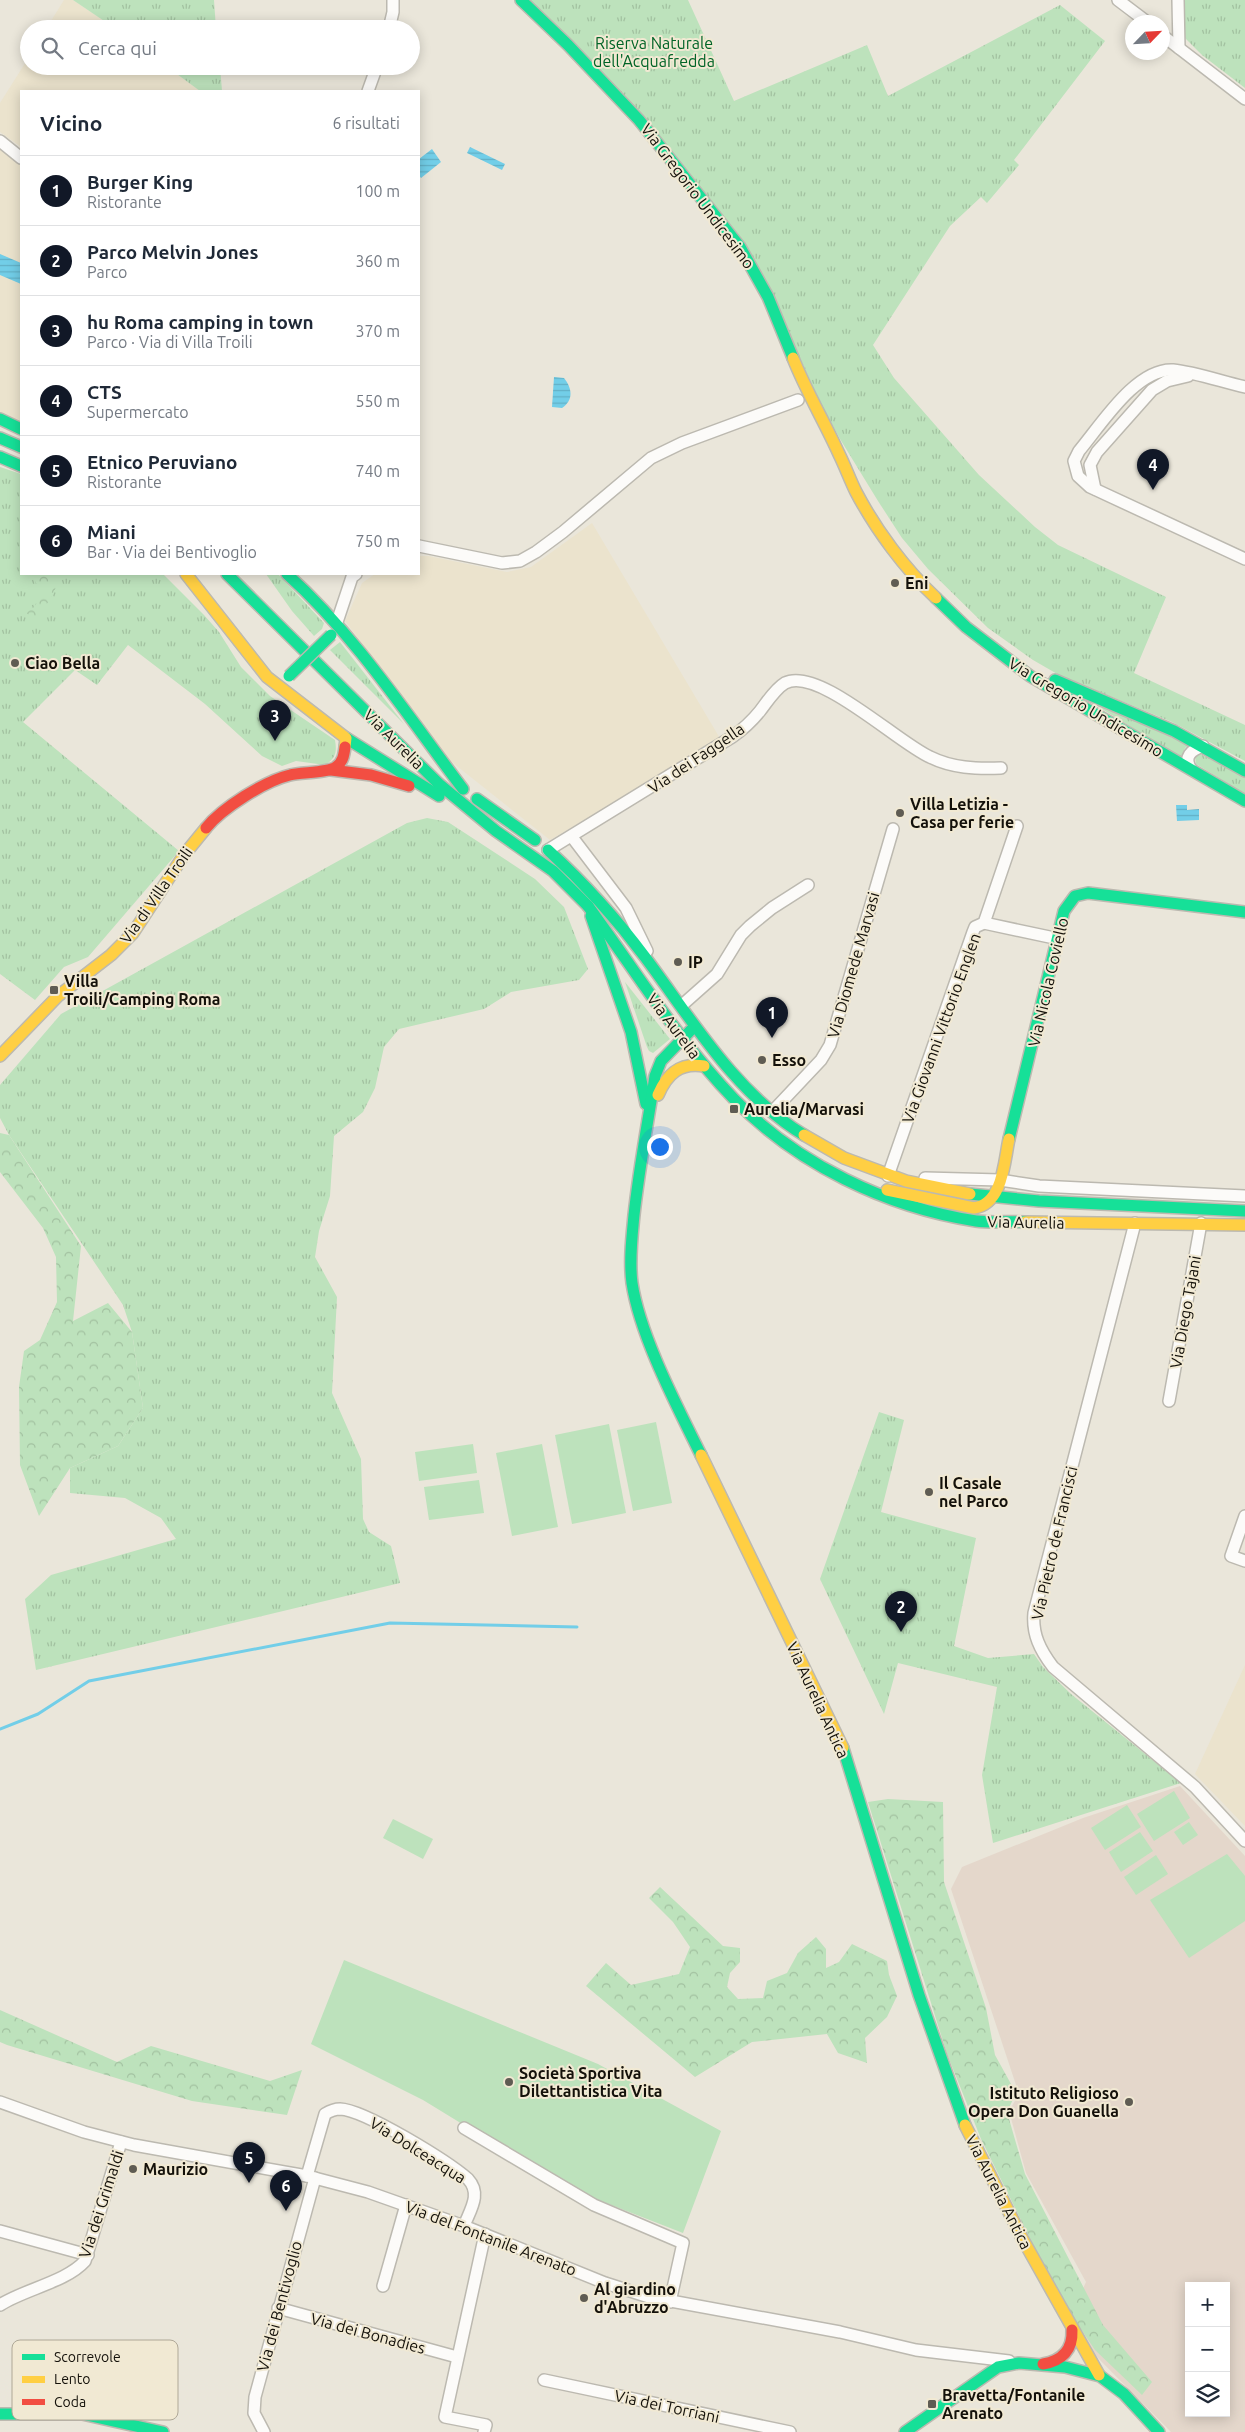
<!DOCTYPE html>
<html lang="it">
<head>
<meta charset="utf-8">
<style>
  :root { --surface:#fff; --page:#f6f6f7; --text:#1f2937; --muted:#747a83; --line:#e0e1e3; --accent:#111827 }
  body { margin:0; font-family:Ubuntu,sans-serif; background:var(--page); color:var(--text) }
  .controls { position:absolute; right:15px; bottom:15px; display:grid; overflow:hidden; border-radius:0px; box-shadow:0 2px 12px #0003 }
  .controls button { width:45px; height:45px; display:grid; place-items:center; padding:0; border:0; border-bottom:1px solid var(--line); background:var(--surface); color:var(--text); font:25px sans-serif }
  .compass { position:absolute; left:1125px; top:15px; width:45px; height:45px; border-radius:50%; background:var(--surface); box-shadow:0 2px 12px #0003; rotate:65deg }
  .you { position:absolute; left:659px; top:1146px; width:18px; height:18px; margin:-12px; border:4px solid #fff; border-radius:50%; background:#1a73e8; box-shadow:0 0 0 8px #1a73e833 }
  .badge { display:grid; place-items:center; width:32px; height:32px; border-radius:50%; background:var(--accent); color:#fff; font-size:16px; font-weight:700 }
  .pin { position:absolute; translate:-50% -41px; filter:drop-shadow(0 1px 2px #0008) }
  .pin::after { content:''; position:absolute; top:26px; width:18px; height:15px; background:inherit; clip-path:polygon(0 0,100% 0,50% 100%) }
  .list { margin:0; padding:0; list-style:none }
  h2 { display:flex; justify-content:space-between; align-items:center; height:65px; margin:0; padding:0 20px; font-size:21px }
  h2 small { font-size:16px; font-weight:400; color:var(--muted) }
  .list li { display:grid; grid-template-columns:32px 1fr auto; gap:15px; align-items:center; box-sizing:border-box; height:70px; padding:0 20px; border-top:1px solid var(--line) }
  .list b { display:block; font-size:19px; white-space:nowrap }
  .list p { margin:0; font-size:16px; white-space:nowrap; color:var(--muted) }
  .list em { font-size:16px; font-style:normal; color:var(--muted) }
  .icon { flex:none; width:28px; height:28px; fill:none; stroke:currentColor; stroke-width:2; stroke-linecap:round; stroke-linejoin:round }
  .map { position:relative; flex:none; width:1245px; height:2432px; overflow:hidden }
  .search { position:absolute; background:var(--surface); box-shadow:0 2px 12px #0003; left:20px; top:20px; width:400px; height:55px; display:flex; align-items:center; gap:12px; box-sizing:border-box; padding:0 18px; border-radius:28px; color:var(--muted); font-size:19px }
  .panel { position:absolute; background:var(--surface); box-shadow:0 2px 12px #0003; left:20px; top:90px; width:400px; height:485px; border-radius:0px }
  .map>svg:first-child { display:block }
</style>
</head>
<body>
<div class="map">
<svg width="1245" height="2432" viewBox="0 0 1245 2432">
  <defs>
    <pattern id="grass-tufts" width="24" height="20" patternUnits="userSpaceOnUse" patternTransform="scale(1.25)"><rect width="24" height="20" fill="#bde2bc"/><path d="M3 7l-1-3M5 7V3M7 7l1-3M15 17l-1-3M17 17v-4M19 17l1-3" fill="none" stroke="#a2c1a0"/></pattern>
    <pattern id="forest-crowns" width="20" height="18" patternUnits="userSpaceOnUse" patternTransform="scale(1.25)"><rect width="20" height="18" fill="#bde2bc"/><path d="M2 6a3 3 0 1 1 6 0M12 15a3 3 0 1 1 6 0" fill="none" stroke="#a2c1a0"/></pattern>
    <pattern id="water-rules" width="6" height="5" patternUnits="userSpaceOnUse" patternTransform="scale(1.25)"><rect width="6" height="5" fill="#72cee8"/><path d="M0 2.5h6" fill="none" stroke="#62b0c6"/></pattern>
  </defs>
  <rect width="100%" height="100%" fill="#eae6da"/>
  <g fill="#ebe3cd">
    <polygon points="64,0 73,0 116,29 46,29"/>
    <polygon points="29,57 29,66 166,66 200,91 21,91 21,147 0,132 0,103"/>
    <polygon points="0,148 21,162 21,422 0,412"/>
    <polygon points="592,523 721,740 550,840 448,759 345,621 362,583 375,574 419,574 419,556 428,556 507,572 531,567"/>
    <polygon points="1245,1665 1245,1826 1195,1774"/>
  </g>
  <path fill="#e4d7cb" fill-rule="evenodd" d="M1180 1786 1245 1856V2432H1171L1094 2354 1071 2314 1086 2282 1026 2173 1009 2111 1019 2094 951 1889 962 1867 1083 1818ZM1189 2286H1226V2413H1189Z"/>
  <g fill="url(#grass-tufts)">
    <polygon points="73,0 214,0 216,29 116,29"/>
    <polygon points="528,0 688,0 734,101 867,45 888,96 1060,5 1105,41 1014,160 1019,165 987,203 981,197 950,226 873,345 894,378 979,475 1035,527 1058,545 1166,597 1134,673 1245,725 1245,761 1172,722 1059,675 1033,660 988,628 928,569 902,538 878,501 840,439 820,402 762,275"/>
    <polygon points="1180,0 1245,0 1245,88 1202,55 1183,36"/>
    <polygon points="166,66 220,66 222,91 200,91"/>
    <path d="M0 467 21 474V574H163L204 615 219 632 241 667 270 696 335 740C337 752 336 758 325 765L296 761 282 766 262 756 205 704 128 645 97 685 75 670 23 722 179 851 88 957 64 967 35 1000 0 974Z"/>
    <polygon points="266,574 278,574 324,623 322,629 314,636 292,611"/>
    <polygon points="340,642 404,724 330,650"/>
    <polygon points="1086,699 1189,745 1185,748 1181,758"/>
    <polygon points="1198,753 1245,776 1245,794 1196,764 1195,757"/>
    <polygon points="427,818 448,822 535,879 564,907 588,969 579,980 511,992 484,1009 399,1029 384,1047 375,1088 363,1112 334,1136 330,1196 319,1231 315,1257 337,1297 332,1393 361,1459 363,1519 369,1532 391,1546 400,1583 36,1670 25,1599 51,1575 176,1539 161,1518 125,1498 70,1493 70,1468 118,1446 143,1408 132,1332 123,1305 9,1135 0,1118 0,1085 61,1014 407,823"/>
    <polygon points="625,982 670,1039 653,1053 649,1051 647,1047"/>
    <polygon points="879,1412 904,1420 881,1512 976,1538 954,1646 988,1658 1034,1654 1043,1667 1071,1694 1181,1783 993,1843 982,1775 997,1687 898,1663 884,1714 820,1579"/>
  </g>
  <g fill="url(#forest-crowns)">
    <polygon points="32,574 62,574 51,598 36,619 26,613 34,607 42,596"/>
    <polygon points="0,1133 9,1135 81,1246 73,1321 108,1303 132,1332 143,1408 118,1446 70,1468 39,1516 20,1465 19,1387 24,1351 40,1340 57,1302 56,1257 43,1228 0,1172"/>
    <polygon points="888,1799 943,1802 944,1882 986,2008 995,2055 1016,2093 1007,2112 1025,2174 1103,2325 1152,2382 1142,2395 1095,2350 1058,2295 981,2139 947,2054 868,1802"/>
    <polygon points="660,1887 723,1946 740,1948 740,1962 730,1973 727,1987 738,1999 763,1998 767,1981 787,1973 798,1953 816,1937 826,1949 826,1968 839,1962 852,1944 887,1961 889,1975 897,1996 887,2017 865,2038 867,2063 838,2053 827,2034 752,2042 695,2077 586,1986 606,1963 631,1985 679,1974 690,1947 673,1922 649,1898"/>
    <polygon points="0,2010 117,2062 151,2046 270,2081 302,2070 287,2115 192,2101 7,2045 0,2042"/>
  </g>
  <g fill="#bde2bc">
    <polygon points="656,1422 672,1503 633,1511 617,1430"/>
    <polygon points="609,1424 626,1513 572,1524 555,1435"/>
    <polygon points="473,1444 477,1473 419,1481 415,1452"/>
    <polygon points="542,1444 558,1527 512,1536 496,1453"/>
    <polygon points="479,1480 484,1513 429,1520 424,1487"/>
    <polygon points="1174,1791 1190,1818 1154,1841 1137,1814"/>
    <polygon points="1127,1805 1141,1827 1105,1850 1091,1828"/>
    <polygon points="393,1819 433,1839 423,1859 383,1838"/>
    <polygon points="1189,1822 1198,1835 1183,1845 1174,1832"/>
    <polygon points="1140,1832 1153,1851 1121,1872 1109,1852"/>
    <polygon points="1227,1854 1245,1876 1245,1921 1189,1958 1150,1900"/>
    <polygon points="1156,1855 1168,1874 1136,1895 1124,1877"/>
    <polygon points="344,1960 598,2064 721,2131 683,2233 565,2187 423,2100 311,2044"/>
  </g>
  <g fill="url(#water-rules)">
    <polygon points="470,147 505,164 502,170 467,153"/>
    <polygon points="432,149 441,162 421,178 419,175 419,159"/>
    <polygon points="0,254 21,263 21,284 0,275"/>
    <path d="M554 377 564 378C572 388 574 400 562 408L552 407Z"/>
    <polygon points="1176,805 1187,805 1187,810 1199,809 1199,820 1177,821"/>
  </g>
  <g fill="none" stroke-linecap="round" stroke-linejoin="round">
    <polyline stroke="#72cee8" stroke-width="3" points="0,1729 38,1714 89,1681 390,1623 577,1627"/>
    <defs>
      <g id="street">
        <polyline points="1118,0 1147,22"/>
        <polyline points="1178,0 1179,48"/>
        <polyline points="389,29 393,12 393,0"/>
        <polyline points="1162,35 1245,99"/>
        <polyline points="368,91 377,66"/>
        <polyline points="0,141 21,158"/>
        <path d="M1245 387C1223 382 1194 372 1173 370 1136 368 1101 425 1079 451L1074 461 1078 476 1090 487 1245 559"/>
        <polyline points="1095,489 1090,465 1097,452 1152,390 1167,381 1188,376"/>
        <polyline points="419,546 502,563 520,561 536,552 563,532 651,458 682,443 798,400"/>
        <polyline points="337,622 352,577 356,574"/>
        <path d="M1191 769C1183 757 1191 750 1203 746"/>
        <polyline points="572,837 626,908 647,951"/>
        <path d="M548 850 732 737C742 730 752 721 760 711 767 702 775 689 785 683 818 666 898 743 930 757 952 768 976 769 1001 768"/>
        <polyline points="984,923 1059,939"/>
        <polyline points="681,1006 717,974 741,935 750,926 772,908 808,885"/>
        <polyline points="772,1112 821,1060 830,1045 893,829"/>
        <polyline points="888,1176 973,932 975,927 984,923 1017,826"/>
        <polyline points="925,1178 1000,1180 1039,1186 1245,1196"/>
        <path d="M1135 1223 1034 1613C1032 1634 1040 1650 1053 1667L1195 1787 1245 1841"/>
        <polyline points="1169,1401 1201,1223"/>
        <polyline points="1245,1516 1231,1556 1245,1561"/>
        <polyline points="0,2102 84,2132 134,2145 307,2176 368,2192 464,2226 605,2283 649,2297 840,2332 916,2350 1009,2361"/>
        <polyline points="464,2128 594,2205 683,2243 670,2302"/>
        <path d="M307 2176 325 2114C330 2111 334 2109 340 2109 365 2110 447 2161 468 2179 482 2194 470 2210 464 2226"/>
        <polyline points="0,2231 88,2255"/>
        <polyline points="383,2286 406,2205"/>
        <path d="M0 2305C25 2289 66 2282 85 2261L121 2142"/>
        <polyline points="278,2308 457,2357"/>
        <polyline points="544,2380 790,2432"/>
        <polyline points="264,2432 254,2413 255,2397 315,2178"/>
        <polyline points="484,2432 486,2425 445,2417 485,2234"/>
      </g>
      <g id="fast">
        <polyline points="521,0 568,45 639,120 740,247 768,297 793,358"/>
        <polyline points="0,419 21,429"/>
        <polyline points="0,438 21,447"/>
        <polyline points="0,457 21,466"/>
        <polyline points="227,574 439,784 496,831 553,871 588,906"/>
        <path d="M287 574C356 636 407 715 463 789"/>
        <polyline points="936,598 966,627 1030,676 1245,801"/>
        <polyline points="1055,680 1174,731 1245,771"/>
        <polyline points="346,738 439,796"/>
        <polyline points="477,799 535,840"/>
        <path d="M548 850C584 883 616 918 645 957 692 1020 736 1094 804 1135"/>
        <path d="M588 906C634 969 680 1043 734 1099 797 1164 886 1207 976 1221 991 1223 1009 1221 1025 1222"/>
        <polyline points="591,916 631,1032 646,1104"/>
        <path d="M691 1030 661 1061 655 1076C648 1122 639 1168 634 1215 632 1236 629 1261 632 1283 640 1336 677 1406 701 1455"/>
        <polyline points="1009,1139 1064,911 1075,896 1088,893 1245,912"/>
        <polyline points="970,1194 1039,1201 1245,1211"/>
        <polyline points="843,1748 919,1995 965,2125"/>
        <polyline points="0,2414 82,2414 163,2432"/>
        <polyline points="905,2432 998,2367 1019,2363 1065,2367 1100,2376 1124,2394 1159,2432"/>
      </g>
      <g id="slow">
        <path d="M793 358C806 391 824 421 839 454 845 466 850 480 856 492 876 530 905 569 936 598"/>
        <polyline points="186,574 267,677 346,738 345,747"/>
        <polyline points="0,1056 58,996 111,955 133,933 184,855 206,828"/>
        <path d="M658 1095C667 1074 680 1062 704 1066"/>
        <polyline points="804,1135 844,1158 906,1181 970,1194"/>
        <path d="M887 1190 974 1208C1003 1204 1004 1162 1009 1139"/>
        <polyline points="1025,1222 1245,1225"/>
        <polyline points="701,1455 843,1748"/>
        <polyline points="965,2125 1022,2238 1099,2375"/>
      </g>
      <g id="jam">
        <polyline points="331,770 371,775 409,786"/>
        <path d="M206 828C222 808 265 781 290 775 301 772 328 773 336 767 343 762 344 755 345 747"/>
        <path d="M1043 2364C1062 2361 1073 2350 1072 2330"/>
      </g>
    </defs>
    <use href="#street" stroke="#bcb9b0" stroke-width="14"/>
    <use href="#fast" stroke="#bcb9b0" stroke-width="14"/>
    <use href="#slow" stroke="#bcb9b0" stroke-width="14"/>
    <use href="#jam" stroke="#bcb9b0" stroke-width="14"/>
    <use href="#street" stroke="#fcfbf9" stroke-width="11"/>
    <use href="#fast" stroke="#16e098" stroke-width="11"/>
    <use href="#slow" stroke="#ffcf43" stroke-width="11"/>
    <use href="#jam" stroke="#f24e42" stroke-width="11"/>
    <defs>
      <polyline id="fast-bridge" points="289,676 331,635"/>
    </defs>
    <use href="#fast-bridge" stroke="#bcb9b0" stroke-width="14" stroke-linecap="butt"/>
    <use href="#fast-bridge" stroke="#16e098" stroke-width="11"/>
  </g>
  <g fill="#5f5c53" stroke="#f1e9d3" stroke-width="2">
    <circle cx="895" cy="583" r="5"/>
    <circle cx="15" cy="663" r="5"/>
    <circle cx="900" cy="813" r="5"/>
    <circle cx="678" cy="962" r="5"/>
    <rect x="49" y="985" width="10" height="10" rx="2.5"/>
    <circle cx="762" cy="1060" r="5"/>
    <rect x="729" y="1104" width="10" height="10" rx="2.5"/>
    <circle cx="929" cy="1492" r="5"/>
    <circle cx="509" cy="2082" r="5"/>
    <circle cx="1129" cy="2102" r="5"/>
    <circle cx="133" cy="2169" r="5"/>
    <circle cx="584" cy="2298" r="5"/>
    <rect x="927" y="2399" width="10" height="10" rx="2.5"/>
  </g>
  <g text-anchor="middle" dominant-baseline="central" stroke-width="4" stroke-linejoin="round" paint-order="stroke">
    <g font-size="16" fill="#006427" stroke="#f1e9d3">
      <text x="654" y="43">Riserva Naturale<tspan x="654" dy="18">dell'Acquafredda</tspan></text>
    </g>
    <g font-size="16" fill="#14110a" stroke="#f1e9d3">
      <text transform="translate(698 196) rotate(53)">Via Gregorio Undicesimo</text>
      <text transform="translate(1086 707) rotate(31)">Via Gregorio Undicesimo</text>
      <text transform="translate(394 739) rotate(45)">Via Aurelia</text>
      <text transform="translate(696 758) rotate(-34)">Via dei Faggella</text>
      <text transform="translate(156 895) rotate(-55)">Via di Villa Troili</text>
      <text transform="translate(853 965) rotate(-74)">Via Diomede Marvasi</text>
      <text transform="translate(1048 982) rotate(-77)">Via Nicola Coviello</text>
      <text transform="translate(674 1026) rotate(53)">Via Aurelia</text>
      <text transform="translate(941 1028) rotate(-70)">Via Giovanni Vittorio Englen</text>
      <text transform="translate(1026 1222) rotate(1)">Via Aurelia</text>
      <text transform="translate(1185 1312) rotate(-80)">Via Diego Tajani</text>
      <text transform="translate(1054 1543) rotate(-77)">Via Pietro de Francisci</text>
      <text transform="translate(818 1700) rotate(65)">Via Aurelia Antica</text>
      <text transform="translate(418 2150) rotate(32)">Via Dolceacqua</text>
      <text transform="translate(999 2192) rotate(63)">Via Aurelia Antica</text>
      <text transform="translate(101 2204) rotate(-72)">Via dei Grimaldi</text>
      <text transform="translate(491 2238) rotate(21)">Via del Fontanile Arenato</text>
      <text transform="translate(279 2306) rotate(-75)">Via dei Bentivoglio</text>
      <text transform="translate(368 2333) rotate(15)">Via dei Bonadies</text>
      <text transform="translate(667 2406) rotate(12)">Via dei Torriani</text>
    </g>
    <g font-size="16" font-weight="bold" fill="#14110a" stroke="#f1e9d3" text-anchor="start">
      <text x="905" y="583">Eni</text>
      <text x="25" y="663">Ciao Bella</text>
      <text x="910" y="804">Villa Letizia -<tspan x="910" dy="18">Casa per ferie</tspan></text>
      <text x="688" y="962">IP</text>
      <text x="64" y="981">Villa<tspan x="64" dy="18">Troili/Camping Roma</tspan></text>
      <text x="772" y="1060">Esso</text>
      <text x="744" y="1109">Aurelia/Marvasi</text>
      <text x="939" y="1483">Il Casale<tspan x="939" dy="18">nel Parco</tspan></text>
      <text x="519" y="2073">Società Sportiva<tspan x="519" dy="18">Dilettantistica Vita</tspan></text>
      <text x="1119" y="2093" text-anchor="end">Istituto Religioso<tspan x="1119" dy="18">Opera Don Guanella</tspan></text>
      <text x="143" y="2169">Maurizio</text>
      <text x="594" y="2289">Al giardino<tspan x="594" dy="18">d'Abruzzo</tspan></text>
      <text x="942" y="2395">Bravetta/Fontanile<tspan x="942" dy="18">Arenato</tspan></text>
    </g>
  </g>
  <rect x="12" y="2340" width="166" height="80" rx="8" fill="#f1e9d3" stroke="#afa897" stroke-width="1"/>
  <rect x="22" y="2354" width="23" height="6" fill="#16e098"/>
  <rect x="22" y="2376" width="23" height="7" fill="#ffcf43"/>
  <rect x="22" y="2399" width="23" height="6" fill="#f24e42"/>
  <g font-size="14" fill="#14110a">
    <text x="54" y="2362">Scorrevole</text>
    <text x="54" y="2384">Lento</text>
    <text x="54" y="2407">Coda</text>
  </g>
</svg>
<div class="controls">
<button>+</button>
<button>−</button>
<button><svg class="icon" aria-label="layers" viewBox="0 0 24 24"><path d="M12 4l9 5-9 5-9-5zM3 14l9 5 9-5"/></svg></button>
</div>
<svg class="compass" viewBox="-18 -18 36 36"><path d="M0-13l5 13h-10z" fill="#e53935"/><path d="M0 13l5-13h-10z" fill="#747a83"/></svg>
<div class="you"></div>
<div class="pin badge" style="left:772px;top:1038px">1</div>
<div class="pin badge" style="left:901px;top:1632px">2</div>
<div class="pin badge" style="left:275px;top:741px">3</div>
<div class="pin badge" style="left:1153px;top:490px">4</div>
<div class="pin badge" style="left:249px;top:2183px">5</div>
<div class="pin badge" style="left:286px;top:2211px">6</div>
<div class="search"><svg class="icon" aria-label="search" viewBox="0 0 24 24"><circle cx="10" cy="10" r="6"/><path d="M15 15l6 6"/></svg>Cerca qui</div>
<section class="panel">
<h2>Vicino<small>6 risultati</small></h2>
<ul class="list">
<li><span class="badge">1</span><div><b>Burger King</b><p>Ristorante</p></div><em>100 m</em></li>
<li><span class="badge">2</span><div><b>Parco Melvin Jones</b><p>Parco</p></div><em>360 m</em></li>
<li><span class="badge">3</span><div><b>hu Roma camping in town</b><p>Parco · Via di Villa Troili</p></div><em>370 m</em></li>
<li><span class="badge">4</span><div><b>CTS</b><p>Supermercato</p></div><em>550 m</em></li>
<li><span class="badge">5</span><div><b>Etnico Peruviano</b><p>Ristorante</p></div><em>740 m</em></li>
<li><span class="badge">6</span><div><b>Miani</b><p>Bar · Via dei Bentivoglio</p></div><em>750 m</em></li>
</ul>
</section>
</div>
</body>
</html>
